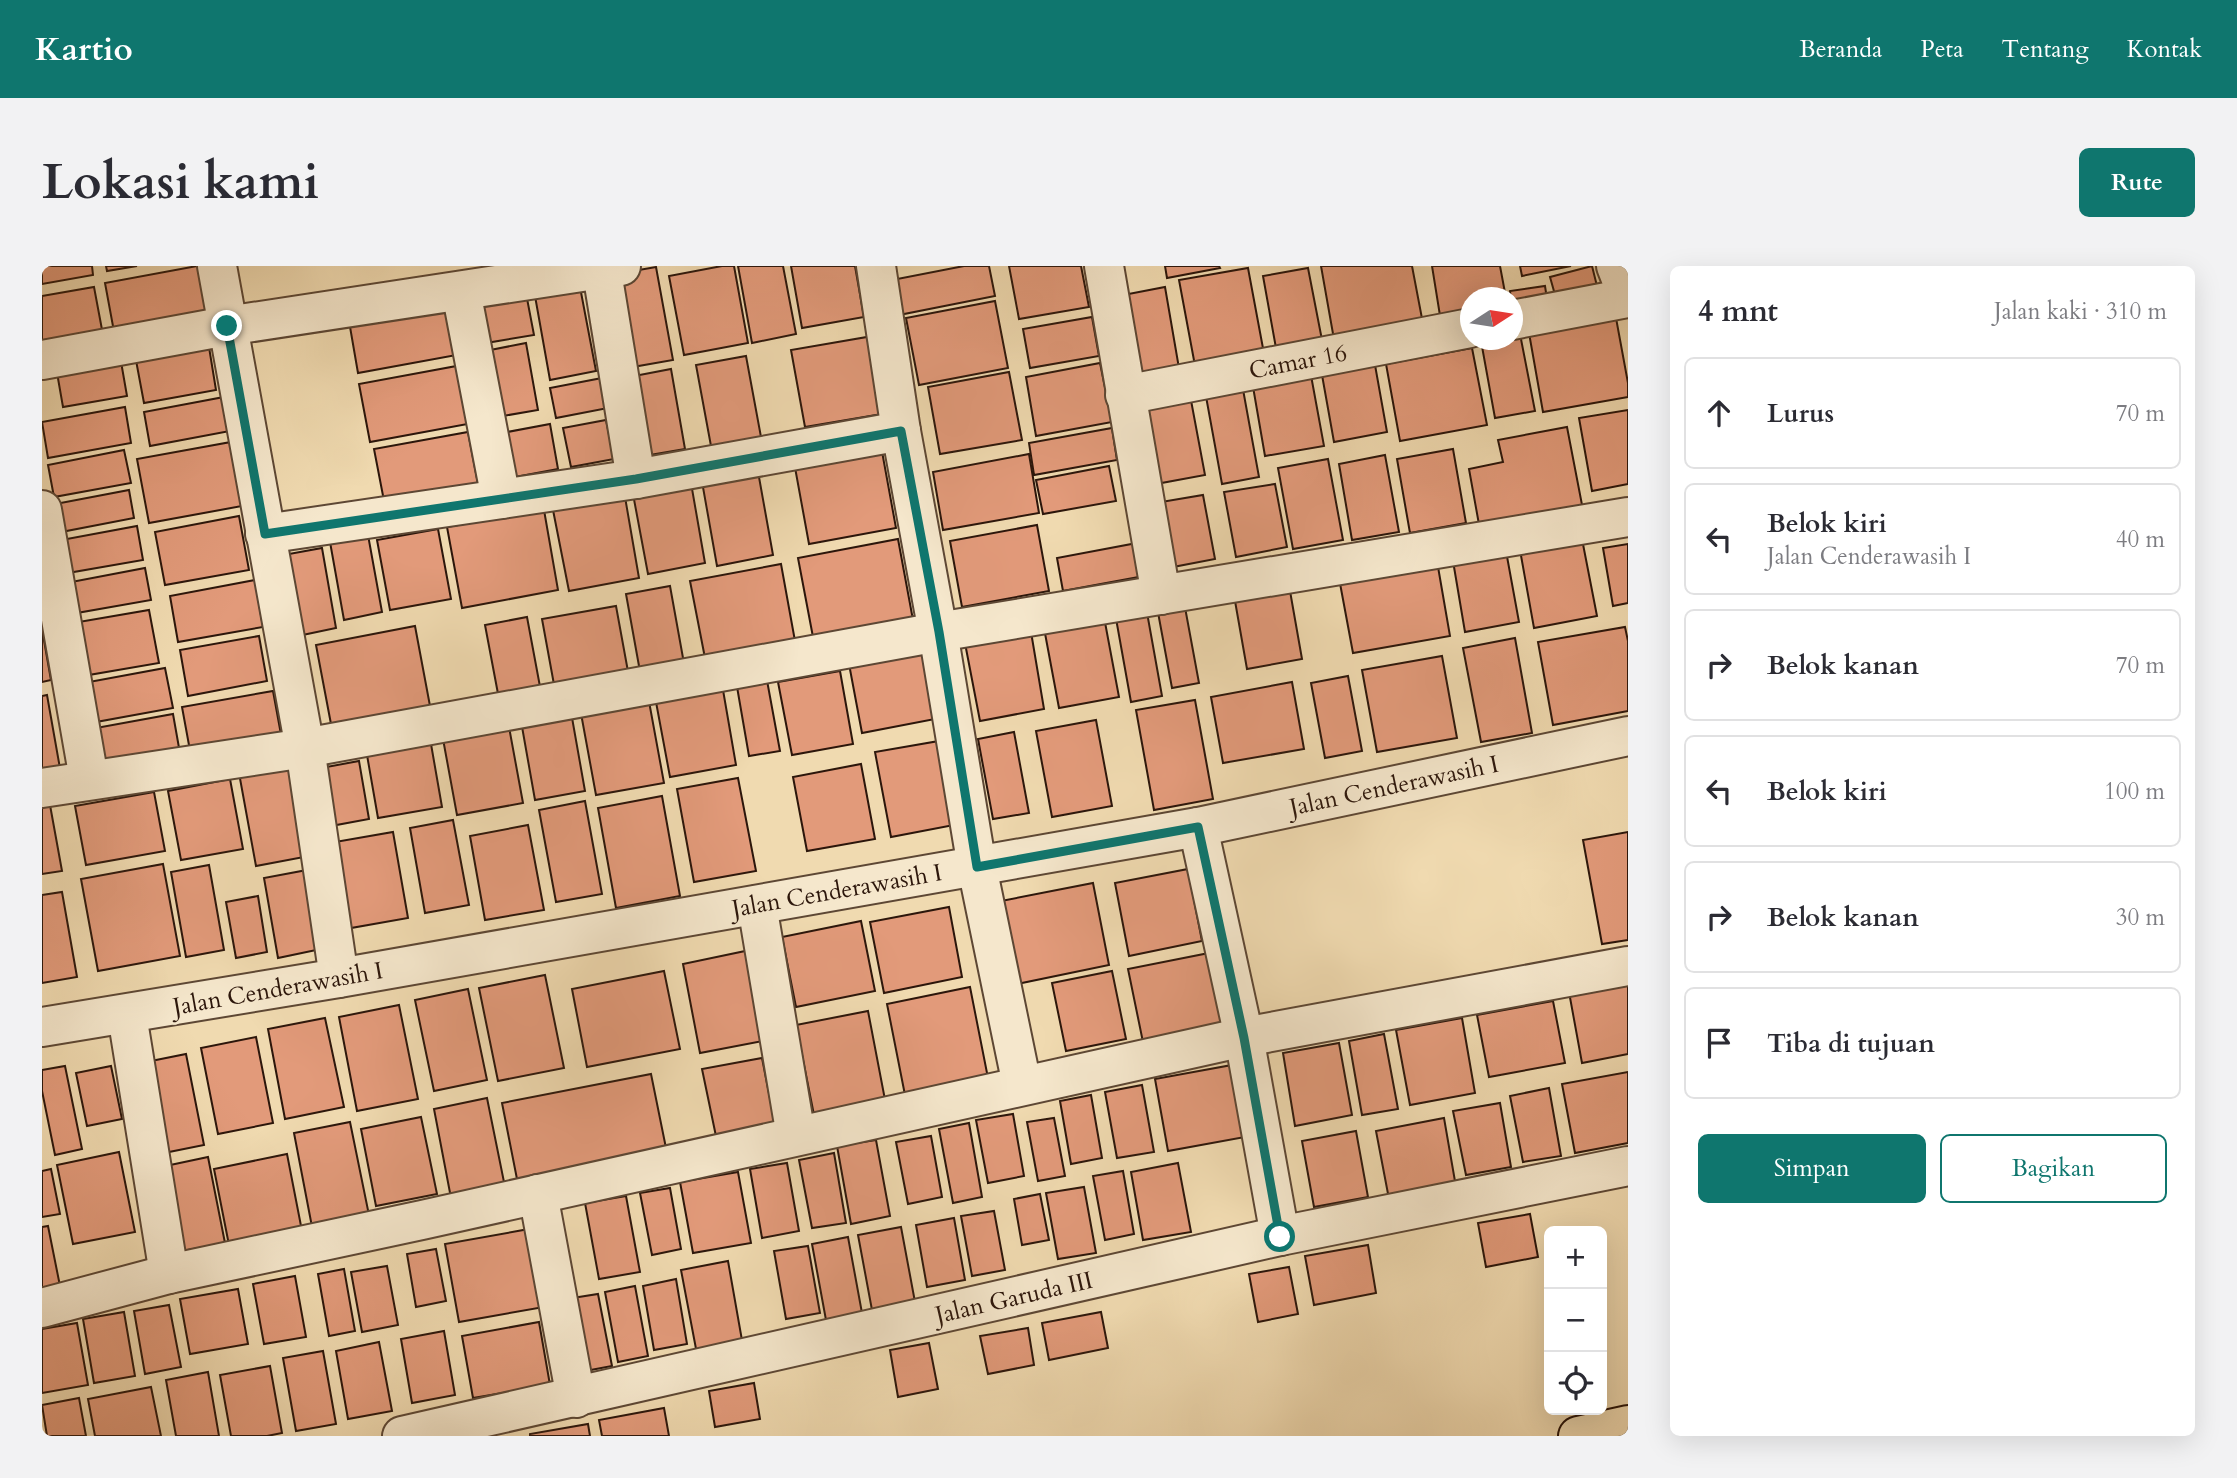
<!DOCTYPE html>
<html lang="id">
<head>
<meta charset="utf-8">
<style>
  :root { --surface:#fff; --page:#f2f2f3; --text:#2b2b33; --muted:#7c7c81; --line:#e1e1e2; --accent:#0f766e }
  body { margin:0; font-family:Cardo,serif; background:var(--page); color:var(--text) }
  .controls { position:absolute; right:21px; bottom:21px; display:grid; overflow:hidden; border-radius:10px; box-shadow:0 7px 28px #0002 }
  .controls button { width:63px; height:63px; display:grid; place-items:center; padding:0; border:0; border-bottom:2px solid var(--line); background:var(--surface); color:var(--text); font:35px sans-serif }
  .compass { position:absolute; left:1418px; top:21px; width:63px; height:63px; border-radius:50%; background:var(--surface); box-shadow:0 7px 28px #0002; rotate:78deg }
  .stop { position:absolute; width:21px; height:21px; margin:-16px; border:5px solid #0f766e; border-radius:50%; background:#fff }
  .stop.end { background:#0f766e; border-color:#fff; box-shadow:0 2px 7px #0008 }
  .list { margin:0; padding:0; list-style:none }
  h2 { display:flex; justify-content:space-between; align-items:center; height:91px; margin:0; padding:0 28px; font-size:30px }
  h2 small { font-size:23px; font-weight:400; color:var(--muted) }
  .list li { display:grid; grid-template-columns:46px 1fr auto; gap:21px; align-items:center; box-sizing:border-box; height:112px; margin:0 14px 14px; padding:0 14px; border:2px solid var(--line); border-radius:10px }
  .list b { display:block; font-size:26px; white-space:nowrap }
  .list p { margin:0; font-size:23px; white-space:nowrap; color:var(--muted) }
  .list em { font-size:23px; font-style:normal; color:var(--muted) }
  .actions { display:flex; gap:14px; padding:21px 28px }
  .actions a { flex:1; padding:16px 0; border:2px solid var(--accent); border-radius:10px; text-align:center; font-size:24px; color:var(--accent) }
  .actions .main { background:var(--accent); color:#fff }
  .icon { flex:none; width:38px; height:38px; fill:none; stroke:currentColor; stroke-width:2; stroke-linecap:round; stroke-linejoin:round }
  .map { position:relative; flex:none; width:1586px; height:1170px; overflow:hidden; border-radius:10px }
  header { display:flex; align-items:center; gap:42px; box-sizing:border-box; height:98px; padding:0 35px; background:var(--accent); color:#fff }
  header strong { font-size:33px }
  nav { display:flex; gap:38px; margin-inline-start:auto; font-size:24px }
  .intro { display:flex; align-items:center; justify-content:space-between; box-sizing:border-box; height:168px; padding:0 42px }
  h1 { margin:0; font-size:49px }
  .button { padding:18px 32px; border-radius:10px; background:var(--accent); color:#fff; font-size:24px; font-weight:700 }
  main { display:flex; gap:42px; padding:0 42px }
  aside { flex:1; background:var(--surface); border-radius:10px; box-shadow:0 7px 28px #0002 }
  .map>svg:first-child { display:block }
</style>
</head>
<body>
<header>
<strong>Kartio</strong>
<nav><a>Beranda</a><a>Peta</a><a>Tentang</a><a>Kontak</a></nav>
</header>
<div class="intro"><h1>Lokasi kami</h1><a class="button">Rute</a></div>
<main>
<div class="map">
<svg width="1586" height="1170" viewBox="0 0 1586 1170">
  <rect width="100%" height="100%" fill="#f0dab0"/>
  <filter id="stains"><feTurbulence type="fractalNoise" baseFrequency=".00286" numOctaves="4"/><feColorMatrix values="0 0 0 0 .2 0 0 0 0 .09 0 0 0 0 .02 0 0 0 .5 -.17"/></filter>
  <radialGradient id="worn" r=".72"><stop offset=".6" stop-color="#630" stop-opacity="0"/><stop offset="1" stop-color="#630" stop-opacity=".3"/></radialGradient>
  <g fill="#e29a7a" stroke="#2c160b" stroke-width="2">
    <polygon points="0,0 50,0 51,9 0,18"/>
    <polygon points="64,0 95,0 65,5"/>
    <polygon points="155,0 165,0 175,52 73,71 63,17"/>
    <polygon points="680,0 692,0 706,77 642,89 627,10"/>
    <polygon points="696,0 741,0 754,68 710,77"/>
    <polygon points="749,0 813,0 822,51 760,62"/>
    <polygon points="922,0 947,0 953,30 857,49 850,14"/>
    <polygon points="967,0 1039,0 1047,41 977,53"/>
    <polygon points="1123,0 1177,0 1178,2 1125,12"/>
    <polygon points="1279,0 1370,0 1382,63 1293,79"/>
    <polygon points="1390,0 1458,0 1464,32 1428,32 1428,57 1400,62"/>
    <polygon points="1478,0 1529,0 1480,10"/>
    <polygon points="1550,0 1558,32 1517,43 1508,11"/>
    <polygon points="614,1 631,94 585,102 568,9"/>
    <polygon points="1206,2 1223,93 1154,105 1137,14"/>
    <polygon points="1266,2 1280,74 1234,82 1221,10"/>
    <polygon points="1503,20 1507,46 1470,44 1468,25"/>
    <polygon points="52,21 61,69 0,80 0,30"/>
    <polygon points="538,21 554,105 508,114 493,30"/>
    <polygon points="1123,21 1138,108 1091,116 1076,30"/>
    <polygon points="483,22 492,69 444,77 435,31"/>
    <polygon points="953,35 966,102 877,119 864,52"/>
    <polygon points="410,36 420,88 316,107 307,55"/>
    <polygon points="1050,51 1057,90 988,102 981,63"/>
    <polygon points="1574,52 1586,117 1586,131 1501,146 1487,67"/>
    <polygon points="1478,68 1493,145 1453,152 1439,75 1470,74 1470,69"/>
    <polygon points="825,71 840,148 763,161 749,84"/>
    <polygon points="166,75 174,124 102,137 93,89"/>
    <polygon points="484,77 496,144 455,151 443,85"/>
    <polygon points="1430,82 1445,159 1358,175 1344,98"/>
    <polygon points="78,90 85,130 21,141 14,101"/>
    <polygon points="704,90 719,171 669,180 654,99"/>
    <polygon points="1058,97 1070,156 994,170 984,111"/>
    <polygon points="420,99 431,157 328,176 317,118"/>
    <polygon points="1333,99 1345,166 1292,176 1280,109"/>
    <polygon points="629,103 643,183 602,190 587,111"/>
    <polygon points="1268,104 1282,180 1223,190 1210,115"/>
    <polygon points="967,106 980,174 898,188 886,121"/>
    <polygon points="560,112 566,142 514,152 508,122"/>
    <polygon points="1200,118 1217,211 1180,218 1163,125"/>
    <polygon points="1148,129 1163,209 1114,218 1099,138"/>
    <polygon points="182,131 188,165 108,180 102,146"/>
    <polygon points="83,141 89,177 6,192 0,156"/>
    <polygon points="1586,144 1586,218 1550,225 1537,152"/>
    <polygon points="564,154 572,193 529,201 521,162"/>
    <polygon points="508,158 516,203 468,212 460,167"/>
    <polygon points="1525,161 1541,244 1438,264 1427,203 1461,196 1456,174"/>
    <polygon points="1070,162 1075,194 992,209 987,177"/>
    <polygon points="426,166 437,223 343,240 332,183"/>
    <polygon points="189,176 200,240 107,257 95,193"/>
    <polygon points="839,180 854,262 767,278 752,196"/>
    <polygon points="1411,183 1424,257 1368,267 1355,193"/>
    <polygon points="82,184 89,217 12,231 6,199"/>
    <polygon points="987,188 997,247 901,264 891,206"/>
    <polygon points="1343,189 1357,266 1310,274 1297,198"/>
    <polygon points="1286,193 1301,274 1251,283 1236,202"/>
    <polygon points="715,200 731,289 675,300 659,210"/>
    <polygon points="1067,200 1074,235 1001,248 994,214"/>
    <polygon points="649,217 663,297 606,308 591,228"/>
    <polygon points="1233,218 1245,281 1194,291 1182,226"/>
    <polygon points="87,224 92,252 14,267 8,239"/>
    <polygon points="1161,229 1173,293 1131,301 1119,236"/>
    <polygon points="583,231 597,312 527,325 511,244"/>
    <polygon points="502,244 516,324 420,342 405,261"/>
    <polygon points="197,250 207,304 123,319 113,266"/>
    <polygon points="995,259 1007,325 920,341 908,275"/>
    <polygon points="95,260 101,294 20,308 14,275"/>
    <polygon points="396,263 409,333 348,344 335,274"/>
    <polygon points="326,269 340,346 302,354 288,276"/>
    <polygon points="856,273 871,354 771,371 756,292"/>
    <polygon points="1540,273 1555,350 1492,362 1478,284"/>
    <polygon points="1095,277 1102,310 1021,325 1015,292"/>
    <polygon points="1586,278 1586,337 1571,340 1561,282"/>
    <polygon points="280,282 294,362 251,371 236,290"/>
    <polygon points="1464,285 1477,356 1423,366 1411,295"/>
    <polygon points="1395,295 1408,370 1311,387 1297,312"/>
    <polygon points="739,298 753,375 663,392 648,315"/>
    <polygon points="103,302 109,334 29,348 24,317"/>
    <polygon points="213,314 221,361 136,376 128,330"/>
    <polygon points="628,320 643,403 599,411 584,328"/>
    <polygon points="1248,325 1260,393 1205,403 1193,335"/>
    <polygon points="1142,336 1157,417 1130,422 1115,341"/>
    <polygon points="574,340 587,411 513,424 500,353"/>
    <polygon points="1104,341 1120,430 1089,436 1073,347"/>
    <polygon points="107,344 117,397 35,411 25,358"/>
    <polygon points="485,351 499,426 457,433 443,359"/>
    <polygon points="1062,351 1077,431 1017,442 1002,362"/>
    <polygon points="373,360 388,440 289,458 274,379"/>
    <polygon points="988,360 1002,443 938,455 922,372"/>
    <polygon points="1583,361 1586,375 1586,445 1511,459 1496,376"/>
    <polygon points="0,363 9,414 0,416"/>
    <polygon points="217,370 225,415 146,430 138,384"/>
    <polygon points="1473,372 1490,467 1439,476 1421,382"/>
    <polygon points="881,385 893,453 820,467 807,398"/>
    <polygon points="1400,390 1415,472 1335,486 1320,404"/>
    <polygon points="123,402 131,442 54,456 47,416"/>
    <polygon points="798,405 811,478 750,489 736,416"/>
    <polygon points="724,409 738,485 707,490 694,415"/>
    <polygon points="1306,410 1320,485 1283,492 1269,417"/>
    <polygon points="1250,416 1262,483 1181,497 1169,431"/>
    <polygon points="681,424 694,499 628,511 614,436"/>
    <polygon points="231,425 240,474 149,490 140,441"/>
    <polygon points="5,429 19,508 0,512 0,430"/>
    <polygon points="606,430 622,517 554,529 538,442"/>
    <polygon points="1153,434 1171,533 1112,544 1094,444"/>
    <polygon points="529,446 543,525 493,534 479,455"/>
    <polygon points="131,448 139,493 51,509 43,464"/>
    <polygon points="1054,454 1070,540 1010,551 994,465"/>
    <polygon points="467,461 481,537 415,549 401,473"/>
    <polygon points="972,466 987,547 951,553 936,473"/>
    <polygon points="897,475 912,559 849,571 833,486"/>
    <polygon points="389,478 400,541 336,552 325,489"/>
    <polygon points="317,495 327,553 289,560 279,502"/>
    <polygon points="819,498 833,573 765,585 751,511"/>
    <polygon points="246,499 262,591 214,600 197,507"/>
    <polygon points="696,512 714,605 652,616 635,523"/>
    <polygon points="188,513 201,583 139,594 126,525"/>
    <polygon points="112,526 123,585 44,599 33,540"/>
    <polygon points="620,530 638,630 574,642 556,542"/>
    <polygon points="543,535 560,628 514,636 497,544"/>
    <polygon points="8,539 20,605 0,608 0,540"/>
    <polygon points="411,554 427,639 383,647 368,562"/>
    <polygon points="486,559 502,644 443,654 428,570"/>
    <polygon points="351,566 366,652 309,662 293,576"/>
    <polygon points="1586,566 1586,674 1560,678 1541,574"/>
    <polygon points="121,598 138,690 56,705 39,613"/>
    <polygon points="167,599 182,684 144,691 129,606"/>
    <polygon points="1146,603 1160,675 1087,690 1073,617"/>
    <polygon points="265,604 279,683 236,692 222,612"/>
    <polygon points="1051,617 1067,699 975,718 959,635"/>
    <polygon points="20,626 35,711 0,717 0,629"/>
    <polygon points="216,630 225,686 194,692 184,636"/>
    <polygon points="907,641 920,711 842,727 828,656"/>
    <polygon points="819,655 833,725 754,741 740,671"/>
    <polygon points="708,684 726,774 658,787 641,698"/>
    <polygon points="1167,687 1182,764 1102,781 1086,703"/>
    <polygon points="622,705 638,783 545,801 530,723"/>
    <polygon points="1070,705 1084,773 1024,785 1010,717"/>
    <polygon points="503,709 522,802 456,815 437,722"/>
    <polygon points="1586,715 1586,788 1540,797 1527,726"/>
    <polygon points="928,721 946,812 863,829 845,738"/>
    <polygon points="426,723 445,814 392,825 373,734"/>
    <polygon points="1511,735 1523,797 1447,811 1435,749"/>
    <polygon points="357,739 376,833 315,845 297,751"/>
    <polygon points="826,745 844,839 773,854 754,759"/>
    <polygon points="283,752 302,841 243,853 226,763"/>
    <polygon points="1420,752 1433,827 1368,839 1354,764"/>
    <polygon points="1342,768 1356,843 1320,849 1307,775"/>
    <polygon points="214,771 231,857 176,868 159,782"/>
    <polygon points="1297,777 1310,849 1253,860 1241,787"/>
    <polygon points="144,788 162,879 112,889 94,798"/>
    <polygon points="720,792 734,863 675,875 660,803"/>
    <polygon points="1190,799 1203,871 1126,885 1113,813"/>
    <polygon points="23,800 40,883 13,889 0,825 0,804"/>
    <polygon points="69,800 80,853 45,860 34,807"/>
    <polygon points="1586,806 1586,877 1533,887 1520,818"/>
    <polygon points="609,808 624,882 475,913 460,837"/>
    <polygon points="1100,819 1112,886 1075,892 1063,826"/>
    <polygon points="1507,822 1519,890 1481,896 1468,830"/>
    <polygon points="1049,829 1060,892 1029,898 1018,835"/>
    <polygon points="445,832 463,921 409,932 392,843"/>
    <polygon points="1458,837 1469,901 1424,909 1411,845"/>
    <polygon points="971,848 982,910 946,917 934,854"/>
    <polygon points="379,851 395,928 334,940 319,863"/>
    <polygon points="1012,852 1023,910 996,915 985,856"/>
    <polygon points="1402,852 1414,921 1347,933 1334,865"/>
    <polygon points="308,856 328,954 271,966 252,867"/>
    <polygon points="927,857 940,931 911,937 897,863"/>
    <polygon points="1314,865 1326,931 1272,941 1260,875"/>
    <polygon points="889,870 900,931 866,938 854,876"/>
    <polygon points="834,874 848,950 809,958 795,880"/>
    <polygon points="77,886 93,966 31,978 15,899"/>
    <polygon points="792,887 804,957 770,962 757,894"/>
    <polygon points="245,888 260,965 187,979 172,903"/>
    <polygon points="166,891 183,977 130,987 114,902"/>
    <polygon points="745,897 757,965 720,972 708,903"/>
    <polygon points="1136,897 1149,966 1101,974 1089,906"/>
    <polygon points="9,903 18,948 0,951 0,905"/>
    <polygon points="1081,905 1092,968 1063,974 1051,910"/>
    <polygon points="696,906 709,977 651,987 638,916"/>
    <polygon points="1042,921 1054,987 1016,993 1004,927"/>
    <polygon points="628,922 639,983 610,989 598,927"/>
    <polygon points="998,928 1007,974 980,979 972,933"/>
    <polygon points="584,930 598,1006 557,1013 543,937"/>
    <polygon points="952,945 963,1004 930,1010 919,950"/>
    <polygon points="1488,948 1496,991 1444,1001 1436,957"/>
    <polygon points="912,952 923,1014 885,1021 874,959"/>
    <polygon points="6,960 18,1020 0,1023 0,961"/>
    <polygon points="859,961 873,1036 830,1044 816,969"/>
    <polygon points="487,963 502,1041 417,1056 403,978"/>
    <polygon points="806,971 820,1047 784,1054 770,978"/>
    <polygon points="1326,979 1334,1027 1272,1039 1263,990"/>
    <polygon points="766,980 778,1047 744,1053 732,985"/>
    <polygon points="394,983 404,1035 374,1041 365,988"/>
    <polygon points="686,995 701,1080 655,1088 639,1004"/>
    <polygon points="345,1000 356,1059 320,1066 309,1006"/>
    <polygon points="1247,1001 1256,1048 1216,1056 1207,1008"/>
    <polygon points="302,1003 313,1065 287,1070 276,1008"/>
    <polygon points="253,1010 264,1071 222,1078 211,1018"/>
    <polygon points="634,1013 645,1078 612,1084 601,1020"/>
    <polygon points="593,1020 606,1090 576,1096 563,1026"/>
    <polygon points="196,1023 206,1078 148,1088 138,1033"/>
    <polygon points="556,1028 570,1100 538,1106 524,1033"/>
    <polygon points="127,1039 139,1101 103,1108 92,1045"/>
    <polygon points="82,1046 93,1110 52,1117 41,1053"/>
    <polygon points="1059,1046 1066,1082 1007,1094 1000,1057"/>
    <polygon points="497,1056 508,1119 431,1132 420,1070"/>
    <polygon points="35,1057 46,1119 0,1127 0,1063"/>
    <polygon points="986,1062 992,1099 946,1108 938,1070"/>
    <polygon points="402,1065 413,1129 370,1137 359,1073"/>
    <polygon points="337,1076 350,1145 306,1153 294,1085"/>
    <polygon points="887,1077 896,1123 856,1131 848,1084"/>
    <polygon points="281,1085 294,1158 254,1165 241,1092"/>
    <polygon points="228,1100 240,1167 225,1170 189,1170 178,1109"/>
    <polygon points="166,1106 177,1170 134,1170 124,1114"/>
    <polygon points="712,1117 718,1153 673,1161 667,1125"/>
    <polygon points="109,1121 119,1170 53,1170 46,1133"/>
    <polygon points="37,1132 44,1170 5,1170 0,1139"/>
    <polygon points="622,1142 627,1170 560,1170 557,1154"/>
    <polygon points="546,1158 548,1170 488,1170 488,1168"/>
  </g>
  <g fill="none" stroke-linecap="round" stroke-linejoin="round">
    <defs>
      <g id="street">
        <polyline points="175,0 263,482 297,712"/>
        <polyline points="559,0 594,213"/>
        <polyline points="834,0 859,165 896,366 935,601 980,819"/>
        <polyline points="1062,0 1119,329"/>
        <polyline points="1574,0 1586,31"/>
        <polyline points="419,25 459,233"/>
        <polyline points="1470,54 1586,32"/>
        <polyline points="0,94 185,60 579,0"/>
        <polyline points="1083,129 1428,62"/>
        <polyline points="0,244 47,513"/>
        <polyline points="223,268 594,213 859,165"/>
        <polyline points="0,522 263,482 896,366 1586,251"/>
        <polyline points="1156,561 1202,771 1238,970"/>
        <polyline points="715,639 754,870"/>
        <polyline points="85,749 127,1008"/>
        <polyline points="0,761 297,712 1156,561 1586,470"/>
        <polyline points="496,928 534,1132"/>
        <polyline points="0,1042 127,1008 380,954 1202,771 1586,700"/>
        <polyline points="360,1170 1238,970 1586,900"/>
      </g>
      <polyline id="highway" points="1536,1170 1586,1159"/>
    </defs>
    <use href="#street" stroke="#5d4734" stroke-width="42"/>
    <use href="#highway" stroke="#2c160b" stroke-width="42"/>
    <use href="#street" stroke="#f5e7cc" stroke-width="38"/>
    <use href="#highway" stroke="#f0dab0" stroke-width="38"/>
  </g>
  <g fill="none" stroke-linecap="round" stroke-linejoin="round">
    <polyline stroke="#0f766e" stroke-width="9" points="185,60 223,268 594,213 859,165 897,366 935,601 1156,561 1202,772 1238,971"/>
  </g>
  <g text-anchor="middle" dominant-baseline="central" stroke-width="5" stroke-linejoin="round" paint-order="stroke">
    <g font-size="24" fill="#2c160b" stroke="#f5e7cc">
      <text transform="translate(1256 96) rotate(-11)">Camar 16</text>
      <text transform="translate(1352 520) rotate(-12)">Jalan Cenderawasih I</text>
      <text transform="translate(795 625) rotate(-10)">Jalan Cenderawasih I</text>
      <text transform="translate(236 723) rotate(-10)">Jalan Cenderawasih I</text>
      <text transform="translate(972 1032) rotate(-13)">Jalan Garuda III</text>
    </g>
  </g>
  <rect width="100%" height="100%" filter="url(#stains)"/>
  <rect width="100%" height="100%" fill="url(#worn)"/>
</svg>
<div class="controls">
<button>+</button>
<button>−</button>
<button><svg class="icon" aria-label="locate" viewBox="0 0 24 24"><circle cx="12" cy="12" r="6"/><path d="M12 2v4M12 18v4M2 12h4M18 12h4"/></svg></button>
</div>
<svg class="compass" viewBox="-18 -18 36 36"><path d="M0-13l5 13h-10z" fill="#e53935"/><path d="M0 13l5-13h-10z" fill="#7c7c81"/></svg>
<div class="stop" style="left:1238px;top:971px"></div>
<div class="stop end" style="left:185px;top:60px"></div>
</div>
<aside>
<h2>4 mnt<small>Jalan kaki · 310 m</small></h2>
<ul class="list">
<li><svg class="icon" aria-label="ahead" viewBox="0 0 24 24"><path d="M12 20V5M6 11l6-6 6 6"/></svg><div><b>Lurus</b></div><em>70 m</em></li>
<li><svg class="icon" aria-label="left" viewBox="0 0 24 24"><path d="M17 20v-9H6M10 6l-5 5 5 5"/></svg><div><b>Belok kiri</b><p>Jalan Cenderawasih I</p></div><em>40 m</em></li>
<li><svg class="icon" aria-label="right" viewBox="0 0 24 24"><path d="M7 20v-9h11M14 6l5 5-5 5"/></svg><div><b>Belok kanan</b></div><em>70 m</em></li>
<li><svg class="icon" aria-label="left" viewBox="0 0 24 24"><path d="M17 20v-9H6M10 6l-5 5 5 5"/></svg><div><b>Belok kiri</b></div><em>100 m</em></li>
<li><svg class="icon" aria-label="right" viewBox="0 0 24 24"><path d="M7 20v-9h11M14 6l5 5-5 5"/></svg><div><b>Belok kanan</b></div><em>30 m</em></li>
<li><svg class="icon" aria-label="arrive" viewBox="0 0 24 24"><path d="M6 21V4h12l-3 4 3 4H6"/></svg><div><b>Tiba di tujuan</b></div></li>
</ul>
<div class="actions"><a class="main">Simpan</a><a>Bagikan</a></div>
</aside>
</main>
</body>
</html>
